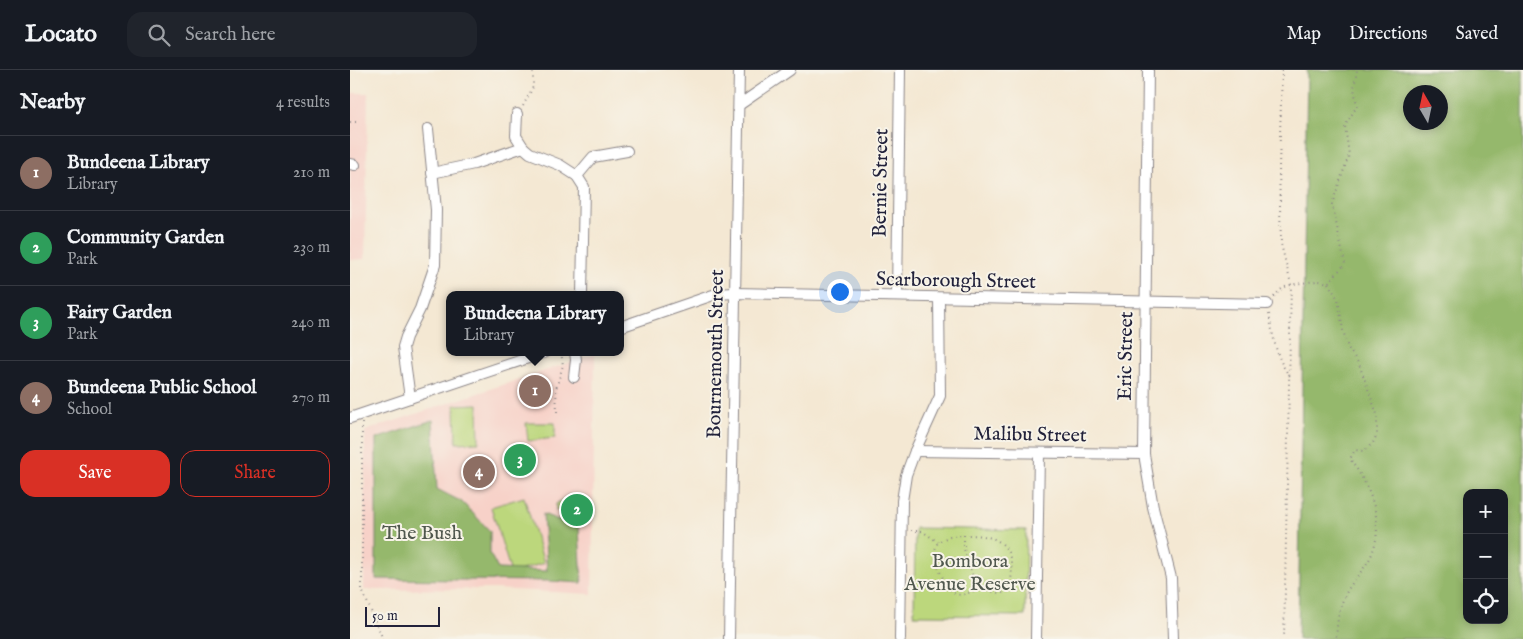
<!DOCTYPE html>
<html lang="en">
<head>
<meta charset="utf-8">
<style>
  :root { --surface:#171b24; --page:#20242c; --text:#f1f3f6; --muted:#9ea1a6; --line:#363941; --accent:#d93025 }
  body { margin:0; font-family:"IM FELL English",serif; background:var(--page); color:var(--text) }
  .controls { position:absolute; right:15px; bottom:15px; display:grid; overflow:hidden; border-radius:10px; box-shadow:0 2px 8px #0003 }
  .controls button { width:45px; height:45px; display:grid; place-items:center; padding:0; border:0; border-bottom:1px solid var(--line); background:var(--surface); color:var(--text); font:25px sans-serif }
  .compass { position:absolute; left:1053px; top:15px; width:45px; height:45px; border-radius:50%; background:var(--surface); box-shadow:0 2px 8px #0003; rotate:351deg }
  .scale { position:absolute; left:15px; bottom:12px; width:75px; box-sizing:border-box; padding-left:5px; border:2px solid #22223b; border-top:0; font-size:14px; line-height:18px; white-space:nowrap; color:#22223b; -webkit-text-stroke:4px #f7f3e8; paint-order:stroke }
  .you { position:absolute; left:489px; top:221px; width:18px; height:18px; margin:-12px; border:4px solid #fff; border-radius:50%; background:#1a73e8; box-shadow:0 0 0 8px #1a73e833 }
  .badge { display:grid; place-items:center; width:32px; height:32px; border-radius:50%; background:var(--accent); color:#fff; font-size:16px; font-weight:700 }
  .pin { position:absolute; translate:-50% -50%; border:2px solid #fff; box-shadow:0 1px 5px #0006 }
  .popup { position:absolute; left:96px; top:221px; width:178px; height:65px; box-sizing:border-box; display:grid; place-content:center; border-radius:10px; background:var(--surface); filter:drop-shadow(0 1px 4px #0005); font-size:16px; white-space:nowrap; color:var(--muted) }
  .popup b { font-size:19px; color:var(--text) }
  .popup::after { content:''; position:absolute; left:50%; top:100%; margin-left:-10px; border:10px solid transparent; border-top-color:var(--surface) }
  .list { margin:0; padding:0; list-style:none }
  h2 { display:flex; justify-content:space-between; align-items:center; height:65px; margin:0; padding:0 20px; font-size:21px }
  h2 small { font-size:16px; font-weight:400; color:var(--muted) }
  .list li { display:grid; grid-template-columns:32px 1fr auto; gap:15px; align-items:center; box-sizing:border-box; height:75px; padding:0 20px; border-top:1px solid var(--line) }
  .list b { display:block; font-size:19px; white-space:nowrap }
  .list p { margin:0; font-size:16px; white-space:nowrap; color:var(--muted) }
  .list em { font-size:16px; font-style:normal; color:var(--muted) }
  .actions { display:flex; gap:10px; padding:15px 20px }
  .actions a { flex:1; padding:11px 0; border:1px solid var(--accent); border-radius:15px; text-align:center; font-size:18px; color:var(--accent) }
  .actions .main { background:var(--accent); color:#fff }
  .icon { flex:none; width:28px; height:28px; fill:none; stroke:currentColor; stroke-width:2; stroke-linecap:round; stroke-linejoin:round }
  .map { position:relative; flex:none; width:1173px; height:569px; overflow:hidden }
  header { display:flex; align-items:center; gap:30px; box-sizing:border-box; height:70px; padding:0 25px; background:var(--surface); border-bottom:1px solid var(--line) }
  header strong { font-size:24px }
  nav { display:flex; gap:28px; margin-inline-start:auto; font-size:18px }
  .search { width:350px; height:45px; background:var(--page); display:flex; align-items:center; gap:12px; box-sizing:border-box; padding:0 18px; border-radius:15px; color:var(--muted); font-size:19px }
  main { display:flex }
  aside { flex:1; background:var(--surface) }
  .map>svg:first-child { display:block }
</style>
</head>
<body>
<header>
<strong>Locato</strong>
<div class="search"><svg class="icon" aria-label="search" viewBox="0 0 24 24"><circle cx="10" cy="10" r="6"/><path d="M15 15l6 6"/></svg>Search here</div>
<nav><a>Map</a><a>Directions</a><a>Saved</a></nav>
</header>
<main>
<aside>
<h2>Nearby<small>4 results</small></h2>
<ul class="list">
<li><span class="badge" style="background:#8d6e63">1</span><div><b>Bundeena Library</b><p>Library</p></div><em>210 m</em></li>
<li><span class="badge" style="background:#2e9e5b">2</span><div><b>Community Garden</b><p>Park</p></div><em>230 m</em></li>
<li><span class="badge" style="background:#2e9e5b">3</span><div><b>Fairy Garden</b><p>Park</p></div><em>240 m</em></li>
<li><span class="badge" style="background:#8d6e63">4</span><div><b>Bundeena Public School</b><p>School</p></div><em>270 m</em></li>
</ul>
<div class="actions"><a class="main">Save</a><a>Share</a></div>
</aside>
<div class="map">
<svg width="1173" height="569" viewBox="0 0 1173 569">
  <rect width="100%" height="100%" fill="#f7f3e8"/>
  <filter id="ink" filterUnits="userSpaceOnUse"><feTurbulence type="fractalNoise" baseFrequency=".02" numOctaves="2"/><feDisplacementMap in="SourceGraphic" scale="10" xChannelSelector="R" yChannelSelector="G"/><feConvolveMatrix kernelMatrix="1 2 1 2 8 2 1 2 1" color-interpolation-filters="sRGB"/></filter>
  <filter id="wash" filterUnits="userSpaceOnUse"><feTurbulence type="fractalNoise" baseFrequency=".0096" numOctaves="4" result="noise"/><feDisplacementMap in="SourceGraphic" scale="20" xChannelSelector="R" yChannelSelector="G"/><feGaussianBlur stdDeviation="1.12" result="paint"/><feColorMatrix in="noise" values="0 0 0 0 0 0 0 0 0 0 0 0 0 0 0 0 0 1.4 0 .05"/><feComposite in="paint" operator="in"/></filter>
  <g filter="url(#wash)">
    <rect width="100%" height="100%" fill="#f4e8d3"/>
    <g fill="#f7d1c8">
      <polygon points="0,16 1,23 18,23 15,189 0,190"/>
      <polygon points="245,284 242,524 145,519 14,520 15,361"/>
    </g>
    <g fill="#bcd77c" stroke="#6f7c5c">
      <polygon points="128,334 129,372 106,373 105,335"/>
      <polygon points="176,353 205,353 205,368 178,371"/>
      <polygon points="219,425 240,437 240,449 230,454 219,448 214,440 206,440 206,434"/>
      <polygon points="174,427 194,493 161,503 141,437"/>
      <polygon points="565,458 676,460 675,546 564,545"/>
    </g>
    <g fill="#95b86c" stroke="#5c6d54" fill-rule="evenodd">
      <path d="M957 0H1173V569H948ZM1060 22H1090V52H1060ZM1117 423H1154V550H1117Z"/>
      <polygon points="83,350 87,419 112,432 140,461 140,484 148,499 197,501 193,444 229,458 232,513 198,511 26,509 26,369"/>
    </g>
  </g>
  <g filter="url(#ink)">
    <g fill="none" stroke-linecap="round" stroke-linejoin="round">
      <defs>
        <g id="minor">
          <polyline points="798,0 794,384 803,437 821,508 823,569"/>
          <polyline points="389,35 440,0"/>
          <polyline points="167,44 166,66 173,77 180,83 210,95 227,106"/>
          <polyline points="0,94 5,95"/>
          <polyline points="82,103 124,94 173,77"/>
          <polyline points="232,225 234,117 227,106 243,87 277,81"/>
          <polyline points="547,226 550,0"/>
          <polyline points="270,257 366,224 385,223 917,234"/>
          <polyline points="224,307 226,290 225,282"/>
          <polyline points="60,328 53,277 56,267 70,239 85,195 86,140 78,59"/>
          <polyline points="0,348 196,282"/>
          <polyline points="565,381 794,384"/>
          <polyline points="379,569 389,0"/>
          <polyline points="550,569 552,431 556,405 565,381 590,326 589,228"/>
          <polyline points="686,569 689,384"/>
        </g>
      </defs>
      <use href="#minor" stroke="#8b8587" stroke-width="12"/>
      <g stroke="#8b8587" stroke-width="2" stroke-dasharray="1 4" stroke-linecap="butt">
        <polyline points="932,0 929,97 931,174 941,214 934,569"/>
        <polyline points="173,36 183,17 183,0"/>
        <polyline points="0,52 9,52"/>
        <path d="M978 213 988 229 993 260 998 278 1009 294 1027 344V364L1023 373 1014 381 1005 380 1000 389C1020 417 1036 452 1021 486 1014 501 1000 512 994 528 988 540 987 556 986 569"/>
        <path d="M924 227C935 213 942 215 958 212 968 211 968 210 978 213L995 194 982 134 999 85 995 56 1007 36 1004 18 1007 0"/>
        <path d="M919 244C923 265 926 290 940 306"/>
        <polyline points="207,342 206,319 213,295 211,282"/>
        <polyline points="12,353 12,520 33,569"/>
        <polyline points="561,461 572,461 588,472"/>
        <path d="M614 465C625 465 638 465 648 471 664 480 664 506 658 521 649 526 642 520 632 519 624 519 615 527 606 524 596 520 585 493 585 483 585 479 586 476 588 472L600 466Z"/>
        <polyline points="614,465 614,479 627,519"/>
        <polyline points="658,521 676,521"/>
      </g>
      <use href="#minor" stroke="#fff" stroke-width="10"/>
    </g>
  </g>
  <g text-anchor="middle" dominant-baseline="central" stroke-width="4" stroke-linejoin="round" paint-order="stroke">
    <g font-size="20" fill="#22223b" stroke="#f7f3e8">
      <text transform="translate(531 113) rotate(-89)">Bernie Street</text>
      <text transform="translate(606 211) rotate(1)">Scarborough Street</text>
      <text transform="translate(366 284) rotate(-89)">Bournemouth Street</text>
      <text transform="translate(776 286) rotate(-89)">Eric Street</text>
      <text transform="translate(680 365) rotate(1)">Malibu Street</text>
    </g>
    <g font-size="20" fill="#50584e" stroke="#f7f3e8">
      <text x="72" y="463">The Bush</text>
      <text x="620" y="491">Bombora<tspan x="620" dy="23">Avenue Reserve</tspan></text>
    </g>
  </g>
</svg>
<div class="controls">
<button>+</button>
<button>−</button>
<button><svg class="icon" aria-label="locate" viewBox="0 0 24 24"><circle cx="12" cy="12" r="6"/><path d="M12 2v4M12 18v4M2 12h4M18 12h4"/></svg></button>
</div>
<svg class="compass" viewBox="-18 -18 36 36"><path d="M0-13l5 13h-10z" fill="#e53935"/><path d="M0 13l5-13h-10z" fill="#9ea1a6"/></svg>
<div class="scale">50 m</div>
<div class="you"></div>
<div class="pin badge" style="left:185px;top:321px;background:#8d6e63">1</div>
<div class="popup"><b>Bundeena Library</b>Library</div>
<div class="pin badge" style="left:227px;top:440px;background:#2e9e5b">2</div>
<div class="pin badge" style="left:170px;top:390px;background:#2e9e5b">3</div>
<div class="pin badge" style="left:129px;top:402px;background:#8d6e63">4</div>
</div>
</main>
</body>
</html>
